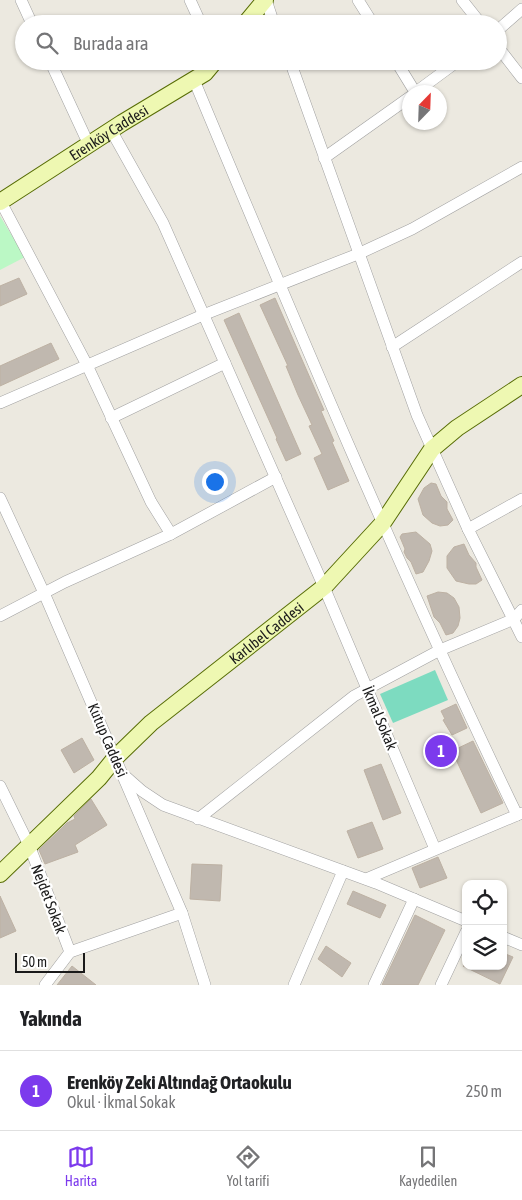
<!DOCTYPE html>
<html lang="tr">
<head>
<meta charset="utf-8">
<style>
  :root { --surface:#fff; --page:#f6f6f6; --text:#202124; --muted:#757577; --line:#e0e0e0; --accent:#7c3aed }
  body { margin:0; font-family:"Asap Condensed",sans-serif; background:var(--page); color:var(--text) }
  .controls { position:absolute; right:15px; bottom:15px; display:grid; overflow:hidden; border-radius:10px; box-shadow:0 1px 4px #0004 }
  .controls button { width:45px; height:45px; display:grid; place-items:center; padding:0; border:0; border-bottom:1px solid var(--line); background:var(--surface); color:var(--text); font:25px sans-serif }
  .compass { position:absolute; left:402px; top:85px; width:45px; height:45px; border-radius:50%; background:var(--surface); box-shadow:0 1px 4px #0004; rotate:23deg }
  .scale { position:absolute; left:15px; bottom:12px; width:70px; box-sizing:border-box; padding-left:5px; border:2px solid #1a1a1a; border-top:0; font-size:14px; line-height:18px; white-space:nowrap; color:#1a1a1a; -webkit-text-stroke:4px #fff; paint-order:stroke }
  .you { position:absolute; left:214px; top:481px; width:18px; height:18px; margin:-12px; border:4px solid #fff; border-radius:50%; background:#1a73e8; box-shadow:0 0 0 8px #1a73e833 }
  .badge { display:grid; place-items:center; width:32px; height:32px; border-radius:50%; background:var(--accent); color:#fff; font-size:16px; font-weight:700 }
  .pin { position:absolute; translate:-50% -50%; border:2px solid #fff; box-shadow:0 1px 5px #0006 }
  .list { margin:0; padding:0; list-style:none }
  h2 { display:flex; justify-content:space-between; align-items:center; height:65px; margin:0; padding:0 20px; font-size:21px }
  h2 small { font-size:16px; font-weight:400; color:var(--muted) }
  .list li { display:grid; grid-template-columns:32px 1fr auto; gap:15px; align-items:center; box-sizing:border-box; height:80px; padding:0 20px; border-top:1px solid var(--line) }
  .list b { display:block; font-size:19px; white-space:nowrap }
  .list p { margin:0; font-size:16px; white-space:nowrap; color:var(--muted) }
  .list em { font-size:16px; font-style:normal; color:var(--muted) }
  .icon { flex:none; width:28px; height:28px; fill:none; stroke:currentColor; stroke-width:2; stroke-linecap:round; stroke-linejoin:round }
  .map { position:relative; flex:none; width:522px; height:985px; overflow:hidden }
  .search { position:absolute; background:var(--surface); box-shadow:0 1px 4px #0004; left:15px; right:15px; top:15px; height:55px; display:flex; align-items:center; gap:12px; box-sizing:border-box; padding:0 18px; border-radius:28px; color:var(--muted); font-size:19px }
  .sheet { height:145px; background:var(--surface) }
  nav { display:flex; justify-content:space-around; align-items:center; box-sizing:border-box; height:70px; border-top:1px solid var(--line); background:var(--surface); font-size:14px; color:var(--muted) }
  nav a { display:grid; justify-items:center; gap:2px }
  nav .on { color:var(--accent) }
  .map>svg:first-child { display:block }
</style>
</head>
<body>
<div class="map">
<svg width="522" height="985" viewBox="0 0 522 985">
  <rect width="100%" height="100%" fill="#ece9e0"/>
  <polygon fill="#bbf8c5" points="0,216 25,257 0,270"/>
  <polygon fill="#7ddbc0" points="435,670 448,700 393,723 380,694"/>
  <g fill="#c0b8af" stroke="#bdb1a3">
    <polygon points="19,278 27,294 0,306 0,286"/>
    <polygon points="275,298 324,410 321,411 334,441 332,442 349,481 328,490 314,458 322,454 309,426 312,425 298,395 286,366 288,366 260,305"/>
    <polygon points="239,313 301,454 286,461 276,439 277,438 224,320"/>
    <polygon points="51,343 59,359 0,386 0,366"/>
    <polygon points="431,483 436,484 441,496 447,502 447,509 453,520 448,525 440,526 432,523 423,515 418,499 424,488"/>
    <polygon points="416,532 430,544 432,551 429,561 423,572 416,574 411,562 407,558 404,552 405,549 400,537 402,534"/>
    <polygon points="464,544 469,555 476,563 476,567 482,580 476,584 469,584 456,581 447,568 447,556 454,547"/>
    <polygon points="438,592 447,593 454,598 459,607 460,618 458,626 453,633 446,635 440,623 434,617 427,596"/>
    <polygon points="456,704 467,728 452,735 443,720 445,719 441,711"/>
    <polygon points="82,738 94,760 74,773 61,750"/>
    <polygon points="473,741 503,803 481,813 452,751"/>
    <polygon points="381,764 401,813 383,820 364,770"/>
    <polygon points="91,799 107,825 75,845 78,852 45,864 39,850 67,823 75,819 74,816"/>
    <polygon points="372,822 383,849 358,858 347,831"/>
    <polygon points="438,857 447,878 420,888 412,868"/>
    <polygon points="192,864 222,865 220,901 190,899"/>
    <polygon points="353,891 386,905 380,918 347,904"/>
    <polygon points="0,896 16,931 0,938"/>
    <polygon points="415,915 445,930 418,985 382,985"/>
    <polygon points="326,946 351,963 342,977 318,959"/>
    <polygon points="503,953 513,957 500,984 463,966 503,966"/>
    <polygon points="72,966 96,985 57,985"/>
  </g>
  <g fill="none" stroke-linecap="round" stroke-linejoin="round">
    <defs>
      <g id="street">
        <polyline points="21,0 32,24"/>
        <polyline points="190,0 201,24"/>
        <polyline points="266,0 274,24"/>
        <polyline points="358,0 373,24"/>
        <polyline points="462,0 481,24"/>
        <polyline points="498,30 522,9"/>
        <polyline points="498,47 522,78"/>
        <polyline points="50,61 89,145"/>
        <polyline points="290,61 417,415 468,529 522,637"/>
        <polyline points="396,61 415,92"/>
        <path d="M194 80C297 327 401 574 517 815"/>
        <polyline points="416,92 458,61"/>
        <polyline points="111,130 163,223 324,587 435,849"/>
        <polyline points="324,158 410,97"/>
        <polyline points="1,202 87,365 151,502 171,534"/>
        <polyline points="392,347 522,262"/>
        <polyline points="0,403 203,315 358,254 412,229 522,167"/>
        <polyline points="111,418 225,363"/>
        <polyline points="0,498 44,593 182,913 205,985"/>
        <polyline points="468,529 522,499"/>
        <polyline points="0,616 65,582 171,534 276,477"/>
        <polyline points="125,776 142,791 163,805 376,883 466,921"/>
        <polyline points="0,786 29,845 70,952"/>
        <polyline points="198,819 354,696 440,650 514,619 522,610"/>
        <polyline points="366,879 522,813"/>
        <polyline points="503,937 522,945"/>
        <polyline points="45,985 70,952 182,913"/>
        <polyline points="294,985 343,871"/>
        <polyline points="374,985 414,899"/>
        <polyline points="441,985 466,932"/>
      </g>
      <g id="secondary">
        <polyline points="245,24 265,0"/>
        <path id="s1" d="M0 202 122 123 205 73 215 61"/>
        <path id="s2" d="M0 874 99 778 116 757 151 723 324 587 382 524 432 449 457 428 522 385"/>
      </g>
    </defs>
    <use href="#street" stroke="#a1a1a1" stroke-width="12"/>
    <use href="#secondary" stroke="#586d06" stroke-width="18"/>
    <use href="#street" stroke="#fff" stroke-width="11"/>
    <use href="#secondary" stroke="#eef8b2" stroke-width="16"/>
  </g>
  <g text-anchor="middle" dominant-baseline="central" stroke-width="4.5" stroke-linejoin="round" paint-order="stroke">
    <g font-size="15" fill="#1a1a1a" stroke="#fff">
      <text stroke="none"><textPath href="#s1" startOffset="129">Erenköy Caddesi</textPath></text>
      <text stroke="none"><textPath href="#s2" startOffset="360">Karlıbel Caddesi</textPath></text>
      <text transform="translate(380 718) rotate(67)">İkmal Sokak</text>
      <text transform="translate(108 740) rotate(67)">Kutup Caddesi</text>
      <text transform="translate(49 899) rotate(69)">Nejdet Sokak</text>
    </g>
  </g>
</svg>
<div class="controls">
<button><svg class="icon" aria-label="locate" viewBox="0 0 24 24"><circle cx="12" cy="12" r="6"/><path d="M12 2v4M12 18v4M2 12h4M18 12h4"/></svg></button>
<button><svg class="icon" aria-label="layers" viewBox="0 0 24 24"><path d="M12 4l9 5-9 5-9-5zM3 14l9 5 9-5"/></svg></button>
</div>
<svg class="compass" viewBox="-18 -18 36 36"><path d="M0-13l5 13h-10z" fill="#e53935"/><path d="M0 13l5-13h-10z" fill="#757577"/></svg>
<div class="scale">50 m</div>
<div class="you"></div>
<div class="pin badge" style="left:441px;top:751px">1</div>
<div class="search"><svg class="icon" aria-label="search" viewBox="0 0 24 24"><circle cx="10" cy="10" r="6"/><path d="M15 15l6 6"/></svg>Burada ara</div>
</div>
<section class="sheet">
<h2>Yakında<small></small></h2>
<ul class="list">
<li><span class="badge">1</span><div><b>Erenköy Zeki Altındağ Ortaokulu</b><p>Okul · İkmal Sokak</p></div><em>250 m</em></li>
</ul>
</section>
<nav>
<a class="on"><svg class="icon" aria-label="map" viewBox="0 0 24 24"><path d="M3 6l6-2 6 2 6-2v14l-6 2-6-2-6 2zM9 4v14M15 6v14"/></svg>Harita</a>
<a><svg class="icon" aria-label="directions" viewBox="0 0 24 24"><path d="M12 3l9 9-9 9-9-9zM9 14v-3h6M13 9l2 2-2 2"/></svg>Yol tarifi</a>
<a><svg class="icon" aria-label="saved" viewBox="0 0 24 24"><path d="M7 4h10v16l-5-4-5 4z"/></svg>Kaydedilen</a>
</nav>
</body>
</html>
